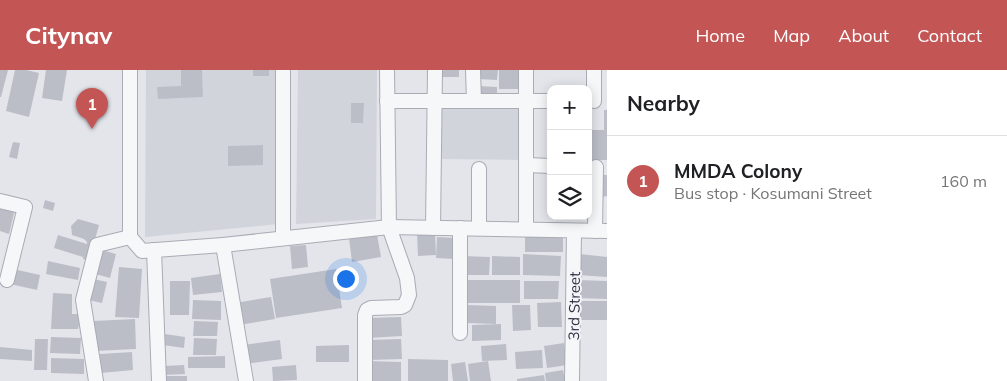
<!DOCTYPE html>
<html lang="en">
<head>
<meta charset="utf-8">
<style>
  :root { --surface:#fff; --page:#f6f6f6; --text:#202124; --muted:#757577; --line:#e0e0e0; --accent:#c35655 }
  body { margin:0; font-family:Mulish,sans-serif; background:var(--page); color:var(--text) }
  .controls { position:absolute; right:15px; top:15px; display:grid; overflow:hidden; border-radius:10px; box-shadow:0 2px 12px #0003 }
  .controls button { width:45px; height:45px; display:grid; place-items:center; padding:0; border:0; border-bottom:1px solid var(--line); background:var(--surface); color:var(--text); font:25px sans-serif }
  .you { position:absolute; left:345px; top:208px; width:18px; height:18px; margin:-12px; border:4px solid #fff; border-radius:50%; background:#1a73e8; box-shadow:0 0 0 8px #1a73e833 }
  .badge { display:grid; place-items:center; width:32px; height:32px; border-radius:50%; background:var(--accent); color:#fff; font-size:16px; font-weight:700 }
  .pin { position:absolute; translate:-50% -41px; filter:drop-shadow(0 1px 2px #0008) }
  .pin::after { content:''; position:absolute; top:26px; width:18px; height:15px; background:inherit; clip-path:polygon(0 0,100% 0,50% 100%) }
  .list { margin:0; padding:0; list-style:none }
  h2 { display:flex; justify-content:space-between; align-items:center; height:65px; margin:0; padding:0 20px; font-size:21px }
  h2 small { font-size:16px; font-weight:400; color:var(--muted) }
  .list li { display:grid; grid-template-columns:32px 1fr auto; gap:15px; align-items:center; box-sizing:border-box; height:90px; padding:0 20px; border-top:1px solid var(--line) }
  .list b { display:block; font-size:19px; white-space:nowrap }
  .list p { margin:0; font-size:16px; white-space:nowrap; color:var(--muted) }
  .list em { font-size:16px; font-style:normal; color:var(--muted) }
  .icon { flex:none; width:28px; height:28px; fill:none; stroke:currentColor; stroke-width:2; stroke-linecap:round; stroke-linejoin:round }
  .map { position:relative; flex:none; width:607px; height:311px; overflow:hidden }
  header { display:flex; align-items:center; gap:30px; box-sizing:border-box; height:70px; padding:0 25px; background:var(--accent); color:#fff }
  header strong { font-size:24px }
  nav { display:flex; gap:28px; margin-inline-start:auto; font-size:18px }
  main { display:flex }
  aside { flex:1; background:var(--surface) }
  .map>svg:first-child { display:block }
</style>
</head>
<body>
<header>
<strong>Citynav</strong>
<nav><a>Home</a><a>Map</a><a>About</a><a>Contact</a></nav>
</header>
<main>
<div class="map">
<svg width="607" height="311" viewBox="0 0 607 311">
  <rect width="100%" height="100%" fill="#e4e5eb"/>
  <g fill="#d2d4dc">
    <polygon points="146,0 280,0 279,154 145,167"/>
    <polygon points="298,0 377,0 376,149 296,154"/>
    <polygon points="442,34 522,34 522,90 441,89"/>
  </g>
  <g fill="#bcbec7">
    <polygon points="0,0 8,0 1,27 0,27"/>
    <polygon points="15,0 26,0 39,3 29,47 6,41"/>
    <polygon points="46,0 67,0 62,31 42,28"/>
    <polygon points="181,0 202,0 203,27 158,29 157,17 181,16"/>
    <rect x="253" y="0" width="16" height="6"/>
    <rect x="440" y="0" width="19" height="7"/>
    <polygon points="478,0 498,0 497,10 478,9"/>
    <rect x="499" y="0" width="23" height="19"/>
    <polygon points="479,16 497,17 497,29 478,28"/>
    <polygon points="351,33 364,33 363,53 351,53"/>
    <polygon points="588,37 592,37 592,60 604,60 604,40 607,40 607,90 588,90"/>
    <rect x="548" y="60" width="3" height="29"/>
    <polygon points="13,72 20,73 17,89 9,87"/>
    <polygon points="263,75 263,95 228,96 228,76"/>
    <polygon points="602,105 607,105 607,126 602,127"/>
    <polygon points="45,130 55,133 53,141 43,138"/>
    <polygon points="0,135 15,139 9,164 0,161"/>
    <polygon points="78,149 99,155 89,191 83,189 83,187 54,178 58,165 87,174 87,172 84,169 72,165 71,156"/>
    <polygon points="435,162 436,185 418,186 417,163"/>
    <polygon points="377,164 381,187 352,192 349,168"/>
    <rect x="525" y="164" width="38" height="18"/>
    <polygon points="437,167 455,168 454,189 436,188"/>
    <polygon points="306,175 308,197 292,199 290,176"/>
    <polygon points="98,179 116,184 110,208 92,203"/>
    <polygon points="523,184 561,186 560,206 523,205"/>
    <polygon points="580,184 607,187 607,207 578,205"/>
    <polygon points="462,186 490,187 489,205 462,205"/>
    <polygon points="492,186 520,187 520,205 492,205"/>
    <polygon points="48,191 80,198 78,210 46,204"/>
    <polygon points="119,197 142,199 139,248 115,247"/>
    <polygon points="13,199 40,205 37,220 10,214"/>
    <polygon points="336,199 342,238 276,248 270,209"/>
    <polygon points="220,204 222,222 193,225 191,208"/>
    <polygon points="89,208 107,212 102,233 84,229"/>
    <rect x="467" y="210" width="53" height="23"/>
    <polygon points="577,210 607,211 607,229 576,228"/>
    <polygon points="170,211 190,211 189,245 170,245"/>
    <polygon points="524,211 559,211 558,229 524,229"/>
    <polygon points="53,223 72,224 72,244 81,244 78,259 51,259"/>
    <polygon points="271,227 275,249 239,255 235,233"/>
    <polygon points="193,230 221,231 221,250 192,249"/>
    <polygon points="578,231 607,231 607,250 577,250"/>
    <polygon points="561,232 562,257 538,257 537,233"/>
    <polygon points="467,235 496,236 496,254 467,253"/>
    <polygon points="512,235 530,235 531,260 513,261"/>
    <polygon points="401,247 402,266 368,268 367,248"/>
    <polygon points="135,249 136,279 95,281 93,251"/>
    <polygon points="194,251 218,252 217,266 193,266"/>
    <polygon points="501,254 501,270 472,271 472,255"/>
    <polygon points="165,264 185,267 184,278 163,275"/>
    <polygon points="51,267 81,268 80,284 50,283"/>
    <polygon points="194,268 217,269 216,285 193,285"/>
    <polygon points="35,269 48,269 47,300 34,300"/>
    <polygon points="401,269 402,289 369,290 368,270"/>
    <polygon points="280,270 282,289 245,294 243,275"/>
    <polygon points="564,273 567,295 547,298 544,276"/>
    <polygon points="506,274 507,290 482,291 481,276"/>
    <polygon points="349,275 349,292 316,292 316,276"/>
    <polygon points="0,277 32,280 32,291 0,289"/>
    <polygon points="542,280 543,298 516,299 515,282"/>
    <polygon points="132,282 133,300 101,303 100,284"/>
    <polygon points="225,286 225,298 188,298 188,287"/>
    <polygon points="51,288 84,289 84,304 51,303"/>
    <polygon points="408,289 448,290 448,311 408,311"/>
    <polygon points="366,291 401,292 401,311 366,311"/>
    <polygon points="488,291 491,311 470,311 468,294"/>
    <polygon points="465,292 468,311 453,311 451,294"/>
    <polygon points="184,295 185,304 165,305 164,296"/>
    <polygon points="296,295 297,310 273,311 272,297"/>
    <polygon points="563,300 565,311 546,311 545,303"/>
    <polygon points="544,305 545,311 517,311 517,309"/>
    <polygon points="166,306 187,306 187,311 167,311"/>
  </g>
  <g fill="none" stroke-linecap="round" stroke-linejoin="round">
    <defs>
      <g id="minor">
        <polyline points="130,0 130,167 142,181 223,175 389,157 607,161"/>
        <polyline points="283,0 283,167"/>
        <polyline points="473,0 474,31"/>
        <polyline points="387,31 551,31"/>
        <polyline points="594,31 594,0"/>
        <polyline points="526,95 551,96"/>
        <polyline points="0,131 25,137 7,210"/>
        <polyline points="433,158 435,0"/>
        <polyline points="460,158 460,263"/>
        <polyline points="479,158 479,99"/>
        <polyline points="526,159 526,0"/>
        <polyline points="595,161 596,97"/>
        <polyline points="223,175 246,311"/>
        <polyline points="154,180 159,311"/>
        <polyline points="96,311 83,230 97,175 130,167"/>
        <polyline points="365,311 365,245 367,240 371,238 401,237 405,235 409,225 407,208 389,157 387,0"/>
        <polyline points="572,311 574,161"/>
      </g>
    </defs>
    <use href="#minor" stroke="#a9abb5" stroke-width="16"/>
    <use href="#minor" stroke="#f6f7f9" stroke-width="14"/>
  </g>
  <g text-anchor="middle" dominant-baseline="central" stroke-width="4" stroke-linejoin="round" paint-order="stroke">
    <g font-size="15" fill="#2d3142" stroke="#f4f5f8">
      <text transform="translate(574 236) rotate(-89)">3rd Street</text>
    </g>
  </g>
</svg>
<div class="controls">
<button>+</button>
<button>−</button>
<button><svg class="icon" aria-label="layers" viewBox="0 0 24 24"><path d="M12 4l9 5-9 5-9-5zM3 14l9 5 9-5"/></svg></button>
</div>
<div class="you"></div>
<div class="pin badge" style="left:92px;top:59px">1</div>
</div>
<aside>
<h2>Nearby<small></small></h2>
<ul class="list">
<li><span class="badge">1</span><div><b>MMDA Colony</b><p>Bus stop · Kosumani Street</p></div><em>160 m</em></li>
</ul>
</aside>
</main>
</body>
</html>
